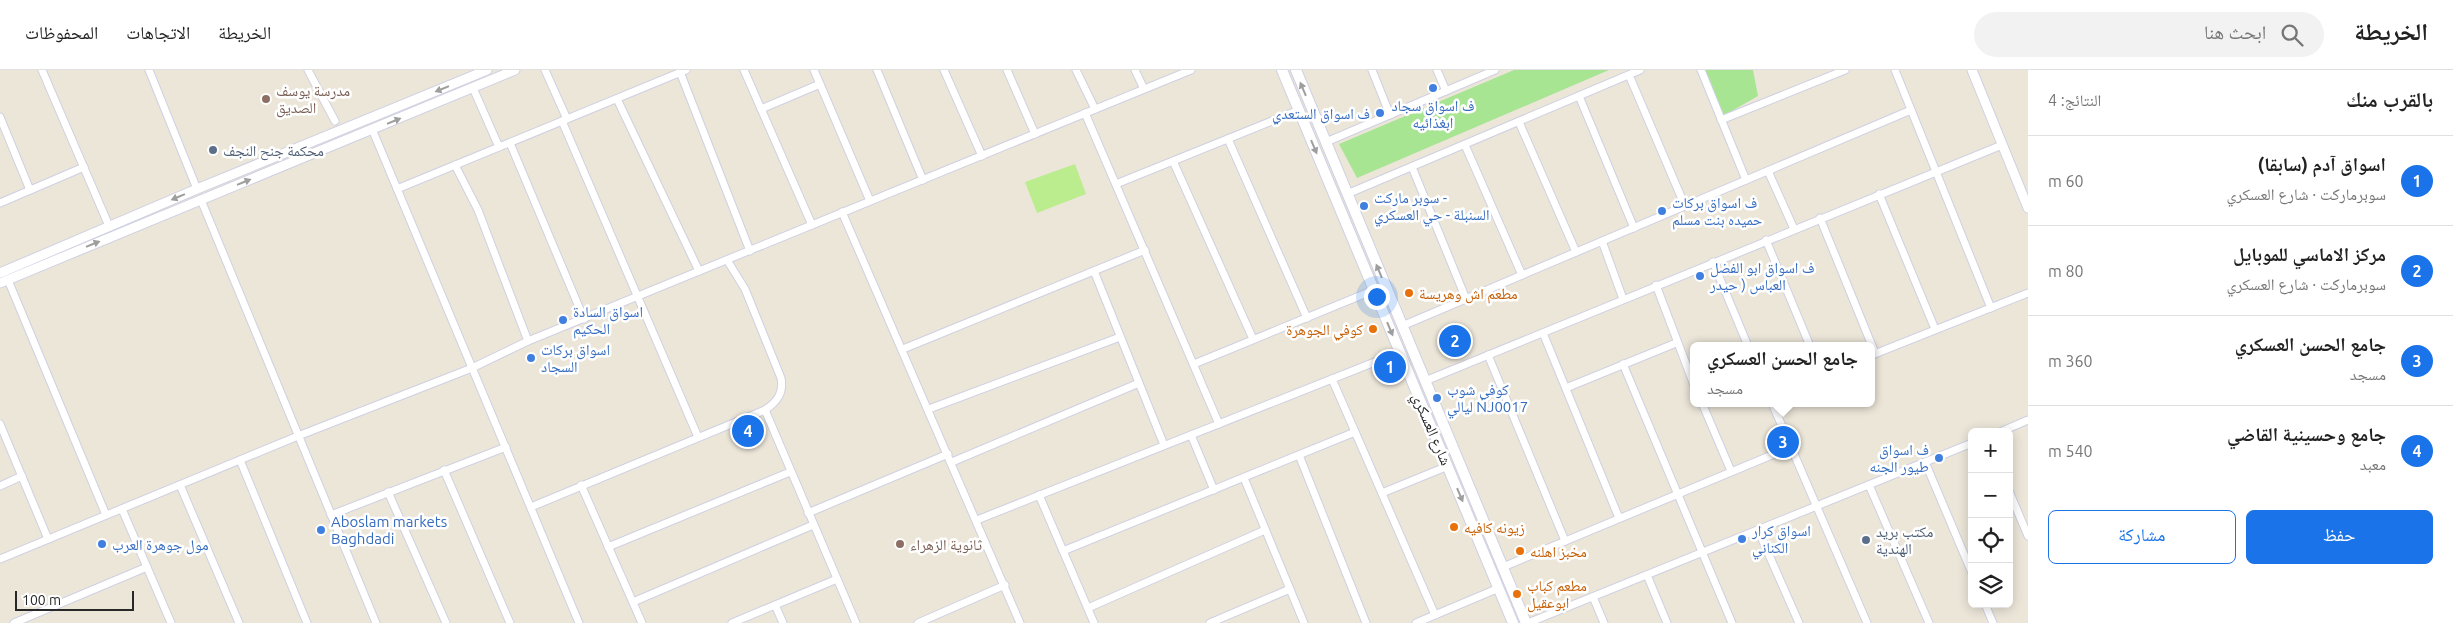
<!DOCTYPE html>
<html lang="ar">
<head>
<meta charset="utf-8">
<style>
  :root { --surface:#fff; --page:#f2f2f2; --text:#222; --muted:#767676; --line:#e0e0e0; --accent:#1a73e8 }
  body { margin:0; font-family:Ubuntu,"Noto Naskh Arabic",sans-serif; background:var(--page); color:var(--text); direction:rtl }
  .controls { position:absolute; right:15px; bottom:15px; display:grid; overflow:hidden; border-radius:8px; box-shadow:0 2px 12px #0003 }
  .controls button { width:45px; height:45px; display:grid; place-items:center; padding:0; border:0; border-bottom:1px solid var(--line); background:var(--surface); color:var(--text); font:25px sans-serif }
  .scale { position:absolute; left:15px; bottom:12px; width:119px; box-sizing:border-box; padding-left:5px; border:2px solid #282828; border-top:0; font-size:14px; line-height:18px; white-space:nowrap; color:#282828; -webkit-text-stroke:4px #fff; paint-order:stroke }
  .you { position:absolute; left:1376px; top:226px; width:18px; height:18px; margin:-12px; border:4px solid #fff; border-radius:50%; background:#1a73e8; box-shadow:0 0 0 8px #1a73e833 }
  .badge { display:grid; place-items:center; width:32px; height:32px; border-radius:50%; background:var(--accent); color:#fff; font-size:16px; font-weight:700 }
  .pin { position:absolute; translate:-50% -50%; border:2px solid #fff; box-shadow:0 1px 5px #0006 }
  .popup { position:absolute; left:1690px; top:272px; width:185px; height:65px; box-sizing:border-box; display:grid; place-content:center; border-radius:8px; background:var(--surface); filter:drop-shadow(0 1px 4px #0005); font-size:16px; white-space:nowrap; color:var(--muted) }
  .popup b { font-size:19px; color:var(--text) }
  .popup::after { content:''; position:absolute; left:50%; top:100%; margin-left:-10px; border:10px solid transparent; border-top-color:var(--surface) }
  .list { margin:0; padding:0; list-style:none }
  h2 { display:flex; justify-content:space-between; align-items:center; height:65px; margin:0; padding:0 20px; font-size:21px }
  h2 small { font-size:16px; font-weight:400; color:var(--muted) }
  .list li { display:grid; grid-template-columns:32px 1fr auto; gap:15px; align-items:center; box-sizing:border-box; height:90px; padding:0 20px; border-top:1px solid var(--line) }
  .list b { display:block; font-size:19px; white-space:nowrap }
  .list p { margin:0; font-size:16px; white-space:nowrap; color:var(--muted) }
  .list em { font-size:16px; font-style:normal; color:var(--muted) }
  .actions { display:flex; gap:10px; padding:15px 20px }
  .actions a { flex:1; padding:11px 0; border:1px solid var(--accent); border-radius:8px; text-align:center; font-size:18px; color:var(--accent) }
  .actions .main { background:var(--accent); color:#fff }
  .icon { flex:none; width:28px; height:28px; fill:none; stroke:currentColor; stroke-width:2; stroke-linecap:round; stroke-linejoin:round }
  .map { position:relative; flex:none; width:2028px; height:553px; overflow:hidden; direction:ltr }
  header { display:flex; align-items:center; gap:30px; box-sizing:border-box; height:70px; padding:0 25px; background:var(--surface); border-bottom:1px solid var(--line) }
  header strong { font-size:24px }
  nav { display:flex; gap:28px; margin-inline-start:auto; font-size:18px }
  .search { width:350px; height:45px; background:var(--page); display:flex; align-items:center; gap:12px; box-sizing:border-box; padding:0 18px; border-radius:28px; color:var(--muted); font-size:19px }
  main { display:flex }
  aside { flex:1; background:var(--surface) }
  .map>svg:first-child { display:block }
</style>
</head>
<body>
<header>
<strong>الخريطة</strong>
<div class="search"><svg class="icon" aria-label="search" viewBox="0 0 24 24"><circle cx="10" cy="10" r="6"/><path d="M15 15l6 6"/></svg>ابحث هنا</div>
<nav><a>الخريطة</a><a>الاتجاهات</a><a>المحفوظات</a></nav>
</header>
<main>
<aside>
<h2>بالقرب منك<small>النتائج: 4</small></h2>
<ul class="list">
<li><span class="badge">1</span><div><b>اسواق آدم (سابقا)</b><p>سوبرماركت · شارع العسكري</p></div><em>60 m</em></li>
<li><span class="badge">2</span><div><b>مركز الاماسي للموبايل</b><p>سوبرماركت · شارع العسكري</p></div><em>80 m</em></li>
<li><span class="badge">3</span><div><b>جامع الحسن العسكري</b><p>مسجد</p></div><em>360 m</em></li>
<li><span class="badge">4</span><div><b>جامع وحسينية القاضي</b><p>معبد</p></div><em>540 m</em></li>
</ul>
<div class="actions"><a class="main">حفظ</a><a>مشاركة</a></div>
</aside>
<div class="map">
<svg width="2028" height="553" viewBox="0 0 2028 553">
  <rect width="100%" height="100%" fill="#ece6d9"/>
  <g fill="#a7e593">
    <polygon points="1514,0 1609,0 1357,108 1339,74"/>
    <polygon points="1702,0 1753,0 1758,26 1723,46"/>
  </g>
  <polygon fill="#bbec8e" points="1075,94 1086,124 1037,143 1025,112"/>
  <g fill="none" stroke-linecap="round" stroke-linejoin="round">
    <defs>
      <g id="minor">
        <polyline points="42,0 109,156"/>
        <polyline points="149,0 197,119"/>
        <polyline points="308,0 335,51"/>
        <polyline points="545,0 567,49"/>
        <polyline points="744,0 812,155"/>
        <polyline points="814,0 870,131"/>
        <polyline points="877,0 923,110"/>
        <polyline points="944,0 982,86"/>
        <polyline points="1007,0 1035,64"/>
        <polyline points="1076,0 1095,39"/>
        <polyline points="1135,0 1144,19"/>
        <polyline points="1372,0 1390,45"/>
        <polyline points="1437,0 1446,21"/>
        <polyline points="1701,0 1746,110"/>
        <polyline points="1895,0 1991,238"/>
        <polyline points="680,2 750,181"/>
        <polyline points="1629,5 1685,136"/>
        <polyline points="473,18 499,77"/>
        <polyline points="1579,26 1634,158"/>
        <polyline points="617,29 699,201"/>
        <polyline points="761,39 820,14"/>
        <polyline points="1085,43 1219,354"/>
        <polyline points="0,47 30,120"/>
        <polyline points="1721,50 1845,0"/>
        <polyline points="562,51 698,367"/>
        <polyline points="1519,52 1576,182"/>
        <polyline points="372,59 579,553"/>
        <polyline points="1228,69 1307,248"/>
        <polyline points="1326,72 1495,0"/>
        <polyline points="510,73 584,249"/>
        <polyline points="1465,75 1522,205"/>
        <polyline points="1173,91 1253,269"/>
        <polyline points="455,95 478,140 528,271"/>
        <polyline points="1412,97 1466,229"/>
        <polyline points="1768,101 1794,159"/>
        <polyline points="1116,114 1299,40"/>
        <polyline points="397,119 686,0"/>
        <polyline points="1347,124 1640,0"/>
        <polyline points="1879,124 1935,259"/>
        <polyline points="201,130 376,553"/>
        <polyline points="0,133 84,97"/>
        <polyline points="842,142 1020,553"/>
        <polyline points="1820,148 1875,283"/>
        <polyline points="1766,170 1810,276"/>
        <polyline points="1602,171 1623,229"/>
        <polyline points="1713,192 1748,276"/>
        <polyline points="1094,201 1164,375"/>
        <polyline points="8,210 106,445"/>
        <polyline points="1656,215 1694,315"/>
        <polyline points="1402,256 1911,40"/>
        <polyline points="1543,263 1619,448"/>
        <polyline points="903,279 1145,180"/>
        <polyline points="1488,285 1565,471"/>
        <polyline points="1872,285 2028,223"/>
        <polyline points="1194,294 1374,220"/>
        <polyline points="1623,294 1732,553"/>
        <polyline points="1332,309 1435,545"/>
        <polyline points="1425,311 2002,75"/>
        <polyline points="1566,318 1676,273"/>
        <polyline points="1702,333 1731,401"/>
        <polyline points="1772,333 1867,553"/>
        <polyline points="929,339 1120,267"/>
        <polyline points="765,340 856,553"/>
        <polyline points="0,354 48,469"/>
        <polyline points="2000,362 2028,350"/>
        <polyline points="1191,365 1214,420"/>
        <polyline points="1299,385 1366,553"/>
        <polyline points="240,390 307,553"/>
        <polyline points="952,392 1139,313"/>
        <polyline points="1925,392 1972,503"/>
        <polyline points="444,400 510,553"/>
        <polyline points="1244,408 1304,553"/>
        <polyline points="180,415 239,553"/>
        <polyline points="581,415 642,553"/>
        <polyline points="1869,415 1929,553"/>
        <polyline points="0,416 22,406"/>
        <polyline points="2009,421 2028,466"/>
        <polyline points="388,422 446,553"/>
        <polyline points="1382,423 1448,396"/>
        <polyline points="1039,425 1094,553"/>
        <path d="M531 437 765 340C777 332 784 323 781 308L745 219 727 190"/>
        <polyline points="122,439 171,553"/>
        <polyline points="808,443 948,384"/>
        <polyline points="331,445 506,377"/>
        <polyline points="977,450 1400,282"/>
        <polyline points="1758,460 1799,553"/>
        <polyline points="608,477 790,402"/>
        <polyline points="1063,481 1355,362"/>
        <polyline points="0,489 298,366 472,298 528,271 1191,0"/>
        <polyline points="1503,497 1791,377"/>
        <polyline points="1647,505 1667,553"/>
        <polyline points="1593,527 1604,553"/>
        <polyline points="633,532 813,455"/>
        <polyline points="1985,534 1993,553"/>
        <polyline points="775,535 783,553"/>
        <polyline points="1088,538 1265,460"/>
        <polyline points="14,553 147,497"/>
        <polyline points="732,553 837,509"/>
        <polyline points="918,553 1005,515"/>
        <polyline points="1210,553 1290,519"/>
        <polyline points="1416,553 1499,518"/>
        <polyline points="1528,553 1972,373"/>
      </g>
      <g id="tertiary">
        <polyline points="1972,0 2028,138"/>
        <polyline points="0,203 197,119 487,0"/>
        <polyline points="0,213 515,0"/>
      </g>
      <g id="secondary">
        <polyline points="1282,0 1513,553"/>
        <polyline points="1296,0 1526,553"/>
      </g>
    </defs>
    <use href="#minor" stroke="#cfd0e2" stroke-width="9"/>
    <use href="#tertiary" stroke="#cfd0e2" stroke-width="11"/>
    <use href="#secondary" stroke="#cfd0e2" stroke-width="12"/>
    <use href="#minor" stroke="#fff" stroke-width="7"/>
    <use href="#tertiary" stroke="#fff" stroke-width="9"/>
    <use href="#secondary" stroke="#fff" stroke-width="10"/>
  </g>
  <defs><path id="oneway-solid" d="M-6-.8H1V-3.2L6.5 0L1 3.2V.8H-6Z" transform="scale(1.25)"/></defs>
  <g fill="#9e9e9e">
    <use href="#oneway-solid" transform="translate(442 19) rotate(158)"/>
    <use href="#oneway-solid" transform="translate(1303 19) rotate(-113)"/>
    <use href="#oneway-solid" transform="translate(394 51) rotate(-22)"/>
    <use href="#oneway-solid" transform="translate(1314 77) rotate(67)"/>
    <use href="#oneway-solid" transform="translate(244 112) rotate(-22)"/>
    <use href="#oneway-solid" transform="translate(178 127) rotate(157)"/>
    <use href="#oneway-solid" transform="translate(93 174) rotate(-22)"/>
    <use href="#oneway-solid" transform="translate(1379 201) rotate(-113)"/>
    <use href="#oneway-solid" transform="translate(1390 259) rotate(67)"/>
    <use href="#oneway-solid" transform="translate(1460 425) rotate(67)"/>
  </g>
  <g fill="#3f7fe0" stroke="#fff" stroke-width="2">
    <circle cx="1433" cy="18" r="5"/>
    <circle cx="1380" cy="43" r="5"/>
    <circle cx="1364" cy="136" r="5"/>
    <circle cx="1662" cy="141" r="5"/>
    <circle cx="1700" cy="206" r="5"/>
    <circle cx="563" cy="250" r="5"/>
    <circle cx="531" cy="288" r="5"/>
    <circle cx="1437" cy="328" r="5"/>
    <circle cx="1939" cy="388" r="5"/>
    <circle cx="321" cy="460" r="5"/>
    <circle cx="1742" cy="469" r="5"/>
    <circle cx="102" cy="474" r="5"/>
  </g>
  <g fill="#8d6e63" stroke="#fff" stroke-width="2">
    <circle cx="266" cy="29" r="5"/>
    <circle cx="900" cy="474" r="5"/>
  </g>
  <g fill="#5c6f8a" stroke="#fff" stroke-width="2">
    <circle cx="213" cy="80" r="5"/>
    <circle cx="1866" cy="470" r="5"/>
  </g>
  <g fill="#e8710a" stroke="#fff" stroke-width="2">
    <circle cx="1409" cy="223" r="5"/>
    <circle cx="1373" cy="259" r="5"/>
    <circle cx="1454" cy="457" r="5"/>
    <circle cx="1520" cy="481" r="5"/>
    <circle cx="1517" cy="524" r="5"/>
  </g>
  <g text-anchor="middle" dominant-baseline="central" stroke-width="5" stroke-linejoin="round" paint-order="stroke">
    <g font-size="15" fill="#785e54" stroke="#fff" text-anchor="start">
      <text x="276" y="20">مدرسة يوسف<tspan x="276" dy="17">الصديق</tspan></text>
      <text x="910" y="474">ثانوية الزهراء</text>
    </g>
    <g font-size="15" fill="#366cbe" stroke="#fff" text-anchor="start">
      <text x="1433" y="35" text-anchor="middle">ف اسواق سجاد<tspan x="1433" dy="17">ابغذائيه</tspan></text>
      <text x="1370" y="43" text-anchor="end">ف اسواق الستعدي</text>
      <text x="1374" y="127">سوبر ماركت -<tspan x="1374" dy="17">السنبلة - حي العسكري</tspan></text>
      <text x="1672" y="132">ف اسواق بركات<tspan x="1672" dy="17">حميده بنت مسلم</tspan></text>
      <text x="1710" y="197">ف اسواق ابو الفضل<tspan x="1710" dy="17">العباس ( حيدر</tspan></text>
      <text x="573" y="241">اسواق السادة<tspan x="573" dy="17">الحكيم</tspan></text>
      <text x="541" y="279">اسواق بركات<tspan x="541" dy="17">السجاد</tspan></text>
      <text x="1447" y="319">كوفي شوب<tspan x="1447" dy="17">ليالي NJ0017</tspan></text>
      <text x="1929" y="379" text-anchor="end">ف اسواق<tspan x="1929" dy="17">طيور الجنه</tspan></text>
      <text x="331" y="451">Aboslam markets<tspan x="331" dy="17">Baghdadi</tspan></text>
      <text x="1752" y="460">اسواق كرار<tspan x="1752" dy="17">الكناني</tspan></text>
      <text x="112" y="474">مول جوهرة العرب</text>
    </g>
    <g font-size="15" fill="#4e5e75" stroke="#fff" text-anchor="start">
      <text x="223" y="80">محكمة جنح النجف</text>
      <text x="1876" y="461">مكتب بريد<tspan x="1876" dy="17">الهندية</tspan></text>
    </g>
    <g font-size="15" fill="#c56008" stroke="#fff" text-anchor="start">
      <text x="1419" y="223">مطعم اش وهريسة</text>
      <text x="1363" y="259" text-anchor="end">كوفي الجوهرة</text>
      <text x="1464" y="457">زيونه كافيه</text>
      <text x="1530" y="481">مخبز اهلنه</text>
      <text x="1527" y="515">مطعم كباب<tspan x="1527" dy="17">ابوعقيل</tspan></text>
    </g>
    <g font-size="15" fill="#282828" stroke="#fff">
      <text transform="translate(1432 359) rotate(67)">شارع العسكري</text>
    </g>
  </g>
</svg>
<div class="controls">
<button>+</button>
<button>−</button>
<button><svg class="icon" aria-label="locate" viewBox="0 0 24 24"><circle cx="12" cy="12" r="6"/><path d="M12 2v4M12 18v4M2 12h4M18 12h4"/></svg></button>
<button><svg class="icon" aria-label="layers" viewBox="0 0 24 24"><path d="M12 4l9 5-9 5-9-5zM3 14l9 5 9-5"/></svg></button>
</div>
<div class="scale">100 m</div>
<div class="you"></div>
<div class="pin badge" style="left:1390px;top:297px">1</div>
<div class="pin badge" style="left:1455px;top:271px">2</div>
<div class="pin badge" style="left:1783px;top:372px">3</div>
<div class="popup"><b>جامع الحسن العسكري</b>مسجد</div>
<div class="pin badge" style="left:748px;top:361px">4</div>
</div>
</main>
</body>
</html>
